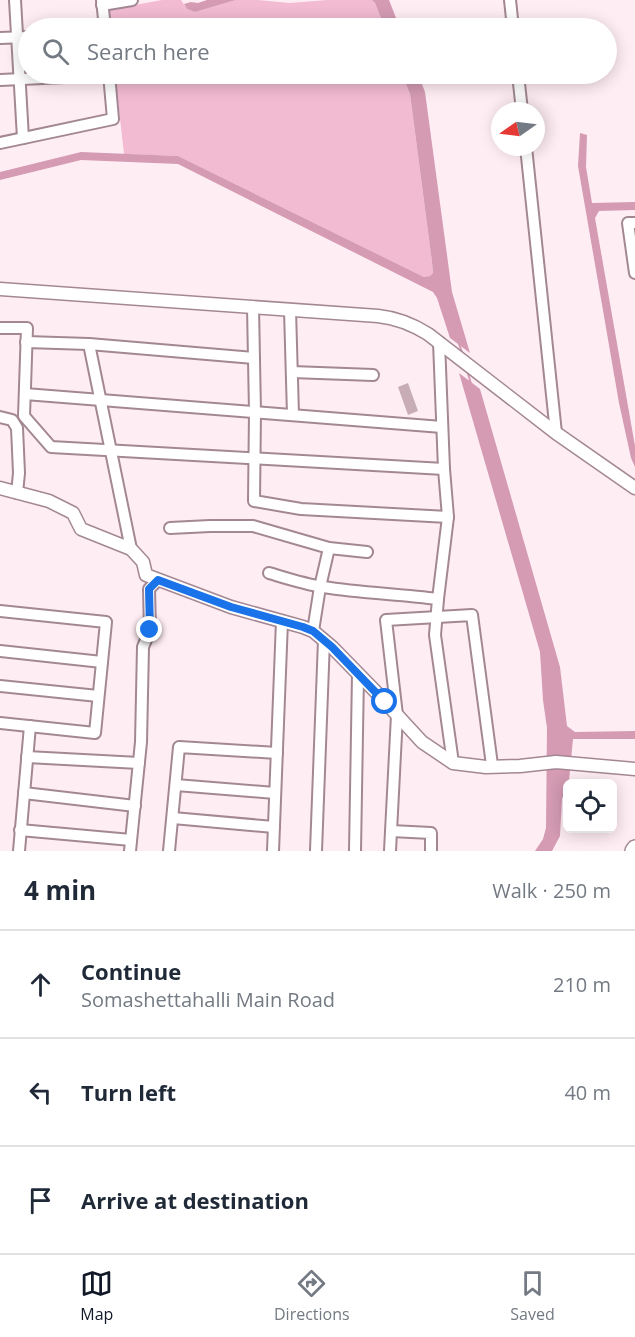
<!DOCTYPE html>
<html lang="en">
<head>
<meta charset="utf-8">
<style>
  :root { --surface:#fff; --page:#f2f2f3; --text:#1f2937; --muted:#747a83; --line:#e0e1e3; --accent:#111827 }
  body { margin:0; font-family:"Open Sans",sans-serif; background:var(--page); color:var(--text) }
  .controls { position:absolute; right:18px; bottom:18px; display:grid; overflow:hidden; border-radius:9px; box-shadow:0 3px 15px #0003 }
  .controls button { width:54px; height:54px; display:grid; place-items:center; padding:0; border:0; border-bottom:2px solid var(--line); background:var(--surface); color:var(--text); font:30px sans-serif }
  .compass { position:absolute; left:491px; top:102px; width:54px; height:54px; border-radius:50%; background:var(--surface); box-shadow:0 3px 15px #0003; rotate:256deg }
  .stop { position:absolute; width:18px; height:18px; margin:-14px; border:4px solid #1a73e8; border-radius:50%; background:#fff }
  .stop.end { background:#1a73e8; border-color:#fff; box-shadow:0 2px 6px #0008 }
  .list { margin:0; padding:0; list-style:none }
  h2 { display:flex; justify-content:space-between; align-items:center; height:78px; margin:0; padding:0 24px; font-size:26px }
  h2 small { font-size:20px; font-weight:400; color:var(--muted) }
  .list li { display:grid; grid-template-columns:39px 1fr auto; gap:18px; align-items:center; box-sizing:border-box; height:108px; padding:0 24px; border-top:2px solid var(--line) }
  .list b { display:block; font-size:22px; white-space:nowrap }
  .list p { margin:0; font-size:20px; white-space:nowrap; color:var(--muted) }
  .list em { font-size:20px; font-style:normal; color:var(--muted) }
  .icon { flex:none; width:33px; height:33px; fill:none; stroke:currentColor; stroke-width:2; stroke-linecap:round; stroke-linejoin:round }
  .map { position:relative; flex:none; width:635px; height:851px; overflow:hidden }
  .search { position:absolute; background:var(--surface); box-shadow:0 3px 15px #0003; left:18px; right:18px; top:18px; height:66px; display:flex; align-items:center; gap:15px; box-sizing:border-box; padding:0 21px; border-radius:33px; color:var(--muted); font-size:22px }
  .sheet { height:402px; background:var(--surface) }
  nav { display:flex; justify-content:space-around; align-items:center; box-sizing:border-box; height:84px; border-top:2px solid var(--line); background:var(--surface); font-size:16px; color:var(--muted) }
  nav a { display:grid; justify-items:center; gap:3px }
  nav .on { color:var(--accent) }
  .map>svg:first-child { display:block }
</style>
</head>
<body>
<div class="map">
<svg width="635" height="851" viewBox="0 0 635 851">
  <rect width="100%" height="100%" fill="#ffedf4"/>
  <g fill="#f2bbd1">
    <polygon points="162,0 181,0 187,9 195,12 236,0 258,0 290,3 327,0 372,0 375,3 385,28 110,28 108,10"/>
    <polygon points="115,74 402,74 410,94 432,262 433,273 430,276 424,277 178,156 124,154"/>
  </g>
  <g fill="#d49bb3">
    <polygon points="207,0 236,0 195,12 187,9 184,4 191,2 198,3"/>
    <polygon points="372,0 389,0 400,28 385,28 375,3"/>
    <polygon points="402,74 418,74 425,92 452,292 470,353 450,338 437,298 433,292 178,164 81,160 0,180 0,172 81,152 178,156 424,277 430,276 433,273 432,262 410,94"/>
    <polygon points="580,133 587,135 586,167 592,203 635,202 635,210 599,211 595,218 635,446 635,467 631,458 619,403 578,166"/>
    <polygon points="459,373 480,389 560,667 567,726 575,732 635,731 635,739 573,739 569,781 562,799 560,836 552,851 535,851 543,839 546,828 547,728 543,700 540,652"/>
  </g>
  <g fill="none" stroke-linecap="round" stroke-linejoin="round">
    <g stroke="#d49bb3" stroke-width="2">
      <polyline points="459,344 463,355"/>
      <polyline points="467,370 471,384"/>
    </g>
  </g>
  <polygon fill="#c8adb7" points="408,383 418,411 408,415 398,387"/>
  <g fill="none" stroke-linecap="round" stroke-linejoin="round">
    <defs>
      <g id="minor">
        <polyline points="15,0 23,138"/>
        <polyline points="102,0 105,28"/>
        <polyline points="510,0 513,28"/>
        <polyline points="102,5 132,0"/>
        <polyline points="0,38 28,37"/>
        <polyline points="518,74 522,111"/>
        <polyline points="0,80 109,75"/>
        <polyline points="0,143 113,119 109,74"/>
        <polyline points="526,147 556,433"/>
        <polyline points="635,223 628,223 635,273"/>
        <polyline points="253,307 255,412 254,501 301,509 448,517"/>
        <polyline points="290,310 293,415"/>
        <polyline points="0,328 27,328 24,416 51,447 444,469"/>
        <polyline points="26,342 89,344 254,358"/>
        <polyline points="439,342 444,469 448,517 438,599 435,635 453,763"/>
        <polyline points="89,344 131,549"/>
        <polyline points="292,372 373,375"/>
        <polyline points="25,394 442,427"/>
        <polyline points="0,417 12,420 17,428 19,473 17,493"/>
        <polyline points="170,528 210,526 253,526 329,548 367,552"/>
        <path d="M269 573C286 578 304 584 323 587 361 593 399 594 438 599"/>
        <polyline points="0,611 106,622 95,733 0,723"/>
        <polyline points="313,631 320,587 329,548"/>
        <polyline points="0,651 102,662"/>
        <polyline points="0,686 98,696"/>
        <polyline points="27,757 139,763"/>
        <polyline points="176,785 275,793"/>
        <polyline points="24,793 135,806"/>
        <polyline points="173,818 274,827"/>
        <polyline points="20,830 131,840"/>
        <polyline points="391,831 431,833 431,851"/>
        <polyline points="19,851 30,726"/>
        <polyline points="130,851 141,742 143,647 150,630 149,589 158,580"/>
        <polyline points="169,851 179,747 277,753"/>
        <polyline points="273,851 282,621"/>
        <polyline points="316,851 324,640"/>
        <polyline points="355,851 358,674"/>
        <polyline points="390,851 397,715 386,620 472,615 492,765"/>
      </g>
      <g id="tertiary">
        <path d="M0 289 378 316C397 318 412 324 428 334L556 433 635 488"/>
        <polyline points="0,488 49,501 73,513 81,529 131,549 143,562 146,575 231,607 303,627 313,631 332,647 376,692 422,742 453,763 486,767 520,766 556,762 635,769"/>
      </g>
      <polyline id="secondary" points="633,851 635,848"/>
    </defs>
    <use href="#minor" stroke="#a38893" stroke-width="14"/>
    <use href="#tertiary" stroke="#a38893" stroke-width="15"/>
    <use href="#secondary" stroke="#a38893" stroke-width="18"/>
    <use href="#minor" stroke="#fff" stroke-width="10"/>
    <use href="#tertiary" stroke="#fff" stroke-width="12"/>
    <use href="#secondary" stroke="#fff" stroke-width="15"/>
  </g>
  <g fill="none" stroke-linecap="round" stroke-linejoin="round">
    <polyline stroke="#1a73e8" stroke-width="8" points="150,630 149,589 158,580 231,607 303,627 313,631 332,647 385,702"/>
  </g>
</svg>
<div class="controls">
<button><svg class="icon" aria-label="locate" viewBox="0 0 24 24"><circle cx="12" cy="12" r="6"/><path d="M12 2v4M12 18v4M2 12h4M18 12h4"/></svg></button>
</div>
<svg class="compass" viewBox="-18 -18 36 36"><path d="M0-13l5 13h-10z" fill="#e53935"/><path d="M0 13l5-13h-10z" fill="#747a83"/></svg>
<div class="stop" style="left:385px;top:702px"></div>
<div class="stop end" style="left:150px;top:630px"></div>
<div class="search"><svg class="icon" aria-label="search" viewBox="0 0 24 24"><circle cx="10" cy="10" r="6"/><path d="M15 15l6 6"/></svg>Search here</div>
</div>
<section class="sheet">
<h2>4 min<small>Walk · 250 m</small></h2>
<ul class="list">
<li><svg class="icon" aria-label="ahead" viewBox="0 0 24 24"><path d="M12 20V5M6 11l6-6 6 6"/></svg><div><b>Continue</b><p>Somashettahalli Main Road</p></div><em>210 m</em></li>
<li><svg class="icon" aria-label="left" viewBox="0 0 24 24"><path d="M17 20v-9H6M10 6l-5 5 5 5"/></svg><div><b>Turn left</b></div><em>40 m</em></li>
<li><svg class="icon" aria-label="arrive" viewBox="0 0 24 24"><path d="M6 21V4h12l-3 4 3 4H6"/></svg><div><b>Arrive at destination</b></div></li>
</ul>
</section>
<nav>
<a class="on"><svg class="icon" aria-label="map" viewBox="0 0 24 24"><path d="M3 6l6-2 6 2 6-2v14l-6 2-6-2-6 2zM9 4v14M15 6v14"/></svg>Map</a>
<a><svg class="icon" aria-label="directions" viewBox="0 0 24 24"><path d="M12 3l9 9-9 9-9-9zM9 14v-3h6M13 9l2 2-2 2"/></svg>Directions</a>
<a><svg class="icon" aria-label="saved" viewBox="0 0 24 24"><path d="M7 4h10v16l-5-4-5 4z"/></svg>Saved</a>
</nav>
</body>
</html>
